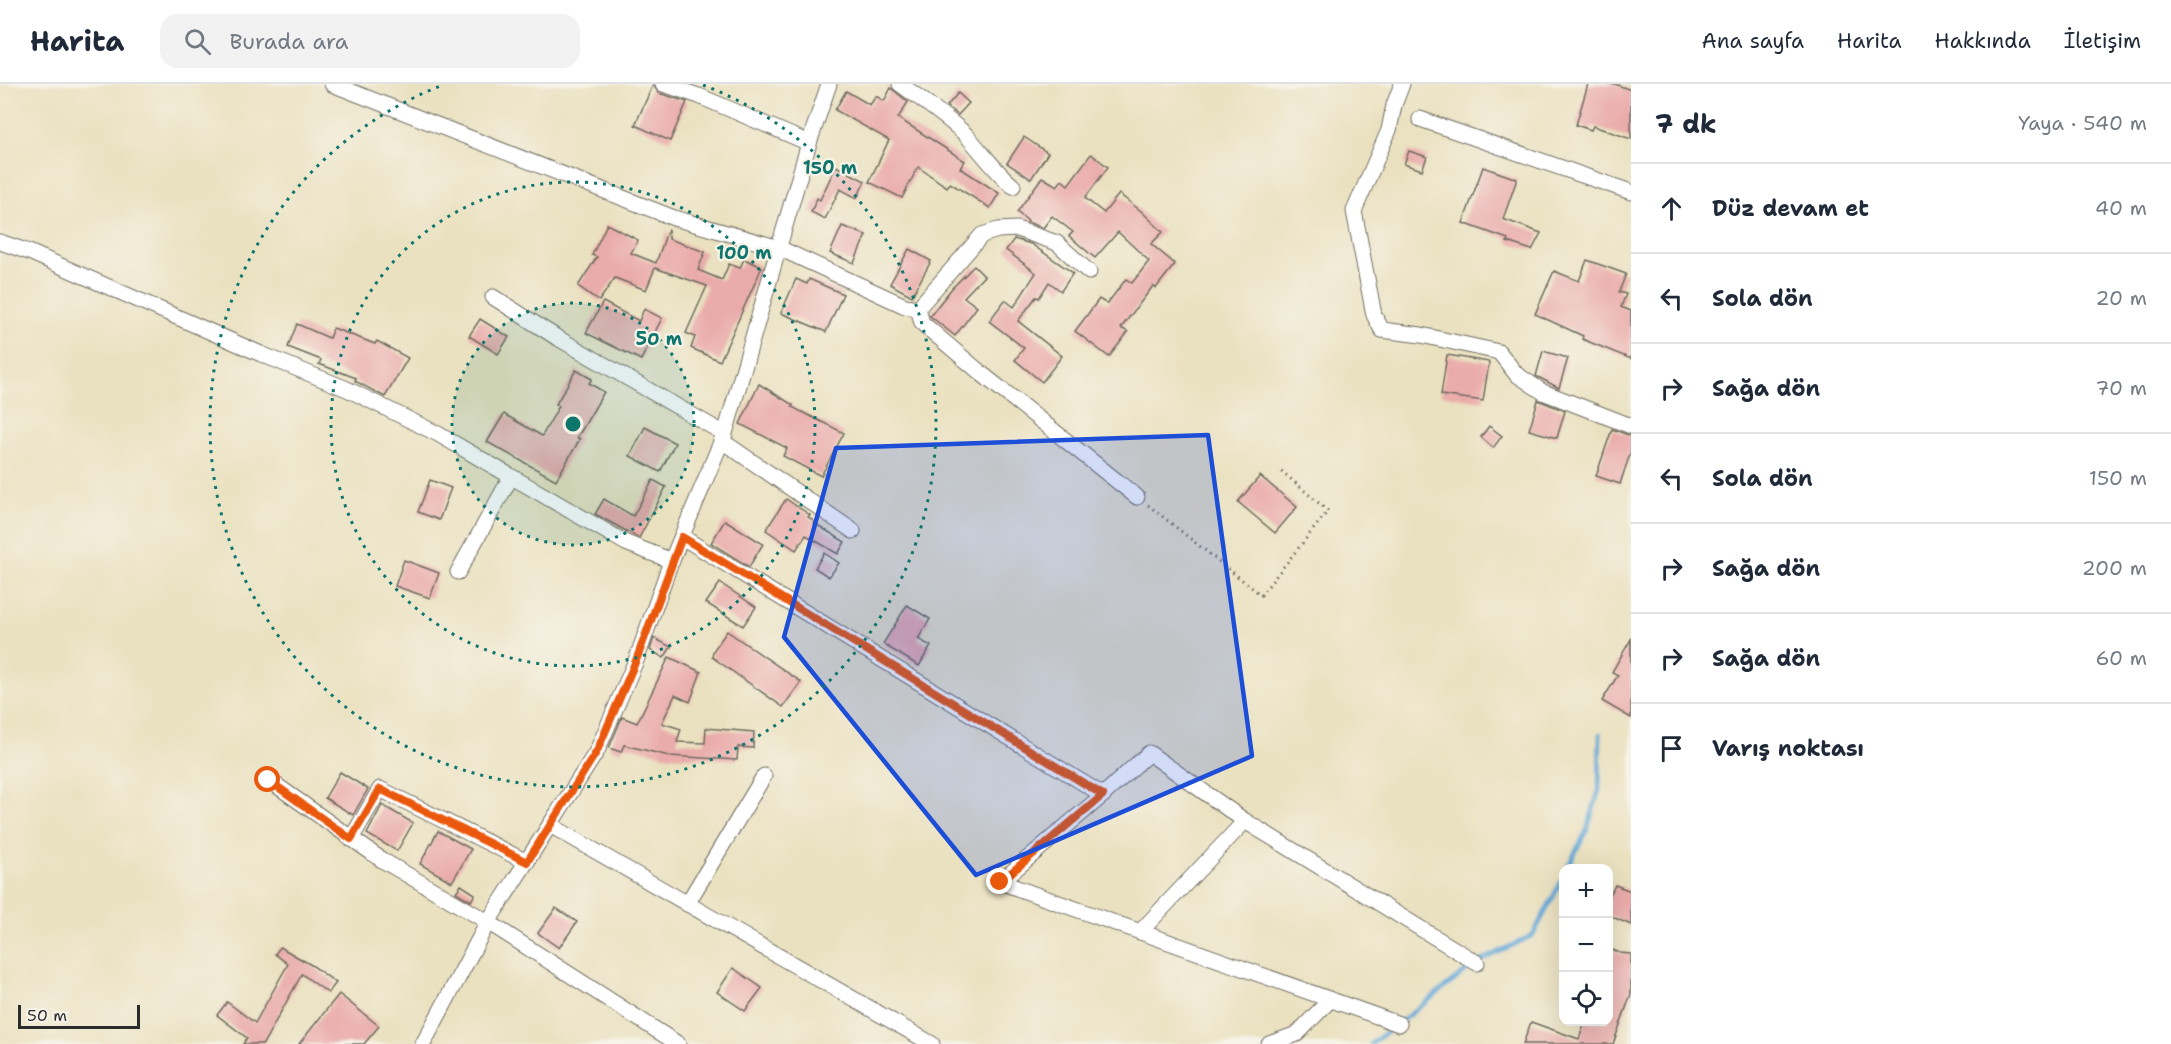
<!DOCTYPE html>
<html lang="tr">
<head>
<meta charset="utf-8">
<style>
  :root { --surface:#fff; --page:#f2f2f3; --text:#1f2937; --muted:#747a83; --line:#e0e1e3 }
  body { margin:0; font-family:"Shantell Sans",sans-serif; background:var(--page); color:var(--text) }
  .controls { position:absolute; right:18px; bottom:18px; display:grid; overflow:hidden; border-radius:12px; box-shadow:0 6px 24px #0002 }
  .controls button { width:54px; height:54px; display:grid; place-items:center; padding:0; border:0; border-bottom:2px solid var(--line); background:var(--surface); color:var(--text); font:30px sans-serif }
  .scale { position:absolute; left:18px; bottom:15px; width:122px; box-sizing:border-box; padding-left:6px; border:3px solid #2b2b2b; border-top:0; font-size:16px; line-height:21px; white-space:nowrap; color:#2b2b2b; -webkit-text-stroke:4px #f7f3e8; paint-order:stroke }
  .stop { position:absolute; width:18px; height:18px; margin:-14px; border:4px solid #ea580c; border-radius:50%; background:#fff }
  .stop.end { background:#ea580c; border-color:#fff; box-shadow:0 2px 6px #0008 }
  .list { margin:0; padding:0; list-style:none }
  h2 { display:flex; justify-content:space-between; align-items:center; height:78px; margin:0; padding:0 24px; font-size:26px }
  h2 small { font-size:20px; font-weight:400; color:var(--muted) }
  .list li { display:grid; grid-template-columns:39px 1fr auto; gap:18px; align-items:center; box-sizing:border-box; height:90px; padding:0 24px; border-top:2px solid var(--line) }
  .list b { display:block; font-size:22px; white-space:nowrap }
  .list em { font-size:20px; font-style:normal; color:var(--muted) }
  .icon { flex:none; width:33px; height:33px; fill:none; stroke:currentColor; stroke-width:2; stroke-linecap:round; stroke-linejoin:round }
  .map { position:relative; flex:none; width:1631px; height:960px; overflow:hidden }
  header { display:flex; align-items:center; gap:36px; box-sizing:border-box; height:84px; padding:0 30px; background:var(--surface); border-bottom:2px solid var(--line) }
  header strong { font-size:28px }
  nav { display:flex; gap:33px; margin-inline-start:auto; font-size:21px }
  .search { width:420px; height:54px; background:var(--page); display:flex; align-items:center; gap:15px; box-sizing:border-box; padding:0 21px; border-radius:18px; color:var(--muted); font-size:22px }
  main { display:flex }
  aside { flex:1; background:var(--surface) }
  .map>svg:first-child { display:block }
</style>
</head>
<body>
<header>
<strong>Harita</strong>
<div class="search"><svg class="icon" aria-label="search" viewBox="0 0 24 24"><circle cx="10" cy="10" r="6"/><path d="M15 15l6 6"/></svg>Burada ara</div>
<nav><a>Ana sayfa</a><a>Harita</a><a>Hakkında</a><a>İletişim</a></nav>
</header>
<main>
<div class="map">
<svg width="1631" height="960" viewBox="0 0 1631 960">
  <rect width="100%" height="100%" fill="#f7f3e8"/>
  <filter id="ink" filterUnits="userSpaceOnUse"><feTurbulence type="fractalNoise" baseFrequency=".0167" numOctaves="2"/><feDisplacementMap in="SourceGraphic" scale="12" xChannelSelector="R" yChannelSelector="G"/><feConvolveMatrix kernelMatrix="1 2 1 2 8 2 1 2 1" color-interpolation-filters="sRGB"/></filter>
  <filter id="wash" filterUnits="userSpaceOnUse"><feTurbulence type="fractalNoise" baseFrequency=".008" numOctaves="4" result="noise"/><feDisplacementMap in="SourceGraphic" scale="24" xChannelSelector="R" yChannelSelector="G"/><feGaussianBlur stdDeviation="1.35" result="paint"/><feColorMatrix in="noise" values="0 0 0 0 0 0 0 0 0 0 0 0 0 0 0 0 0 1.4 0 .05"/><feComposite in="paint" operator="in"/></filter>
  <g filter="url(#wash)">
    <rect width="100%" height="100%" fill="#eae1c0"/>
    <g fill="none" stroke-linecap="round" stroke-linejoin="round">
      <g stroke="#60a7d7" stroke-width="4.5">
        <polyline points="1567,784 1587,746 1599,706 1600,650"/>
        <polyline points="1371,960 1477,879 1533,851 1564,792"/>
      </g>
    </g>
    <g id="blocks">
      <g fill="#eaacab">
        <polygon points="1588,0 1615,0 1631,6 1631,55 1593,42 1591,46 1576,41"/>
        <polygon points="653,1 659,9 687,18 670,57 635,41"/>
        <polygon points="891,4 908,18 898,34 965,77 960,84 999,109 990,124 950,99 947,103 918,83 902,114 869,98 889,56 835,26 846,7 870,21 876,12 884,17"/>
        <polygon points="958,9 969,19 958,31 947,22"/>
        <polygon points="1024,53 1048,69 1031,95 1007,79"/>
        <polygon points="1409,67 1427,73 1422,86 1404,80"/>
        <polygon points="1091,70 1108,83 1085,114 1104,129 1119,110 1141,127 1163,148 1151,160 1175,180 1156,204 1153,202 1121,244 1128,248 1109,273 1075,247 1099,215 1107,220 1126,195 1132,199 1149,177 1118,148 1095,174 1069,152 1073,148 1052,132 1043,144 1027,138 1028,137 1017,128 1042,93 1057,102 1062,96 1068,101"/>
        <polygon points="836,82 865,97 857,114 840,105 825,135 811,128 817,114 820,116"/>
        <polygon points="1483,83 1517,95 1503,135 1541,149 1532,166 1507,158 1508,155 1463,139"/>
        <polygon points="607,140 638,156 631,169 656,179 668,145 669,155 705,168 698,186 722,196 729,180 740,184 744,175 762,183 720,277 691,264 695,253 686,249 707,202 655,184 646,206 615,194 599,217 578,202 597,173 592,171"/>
        <polygon points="842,142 866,151 854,179 830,169"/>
        <polygon points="1014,155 1031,160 1073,189 1061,207 1049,198 1039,214 1036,213 1018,237 1062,272 1042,298 1015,276 1024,264 989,237 1005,216 1014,223 1036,189 1006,166"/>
        <polygon points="909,165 931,177 912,212 890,200"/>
        <polygon points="1587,176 1626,190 1619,208 1626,210 1621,223 1631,227 1631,275 1582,255 1583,252 1535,230 1554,187 1579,197"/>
        <polygon points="974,182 984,192 964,213 977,223 955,252 930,232 952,204"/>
        <polygon points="796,195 807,200 809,195 843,210 826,248 781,229"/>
        <polygon points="603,218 639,237 644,225 662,234 641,276 586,249"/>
        <polygon points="480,235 509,253 498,270 469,252"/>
        <polygon points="297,240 329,254 333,244 375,260 377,257 408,274 385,313 355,297 356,294 319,280 321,276 288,263"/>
        <polygon points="1543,267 1568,274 1559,304 1536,292"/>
        <polygon points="1447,271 1489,278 1483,317 1441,311"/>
        <polygon points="576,286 592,295 589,299 604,308 577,354 580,355 556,396 487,358 504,330 542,352 559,322 556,320"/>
        <polygon points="759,300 793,321 792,323 844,349 821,392 783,372 787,364 740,340"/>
        <polygon points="1538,316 1565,327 1557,354 1529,346"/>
        <polygon points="1489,342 1502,352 1493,364 1481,353"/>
        <polygon points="645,343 675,359 660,388 630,372"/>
        <polygon points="1612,345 1631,352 1631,367 1620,400 1596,392"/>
        <polygon points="1260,392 1297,423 1275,449 1238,418"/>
        <polygon points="430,396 451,404 439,436 418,428"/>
        <polygon points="653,396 666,403 639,454 595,430 604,415 633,432"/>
        <polygon points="786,415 810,431 808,433 815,438 814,439 845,458 838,470 806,451 796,466 766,446"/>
        <polygon points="725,436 763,460 749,483 711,459"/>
        <polygon points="824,469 839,479 829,493 815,484"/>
        <polygon points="404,476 439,489 430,514 395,502"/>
        <polygon points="720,499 756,523 743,542 706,519"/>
        <polygon points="907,521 930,535 918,555 931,562 919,582 883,560"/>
        <polygon points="727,547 801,598 783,623 712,573 713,567"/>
        <polygon points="654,554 671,563 664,574 650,566"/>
        <polygon points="1631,555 1631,634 1602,617 1618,591 1612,588"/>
        <polygon points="669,573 701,588 690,618 675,611 662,639 681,645 677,658 705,659 706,644 754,648 753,664 738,663 737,676 669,672 624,661 621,668 609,664 622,633 637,639"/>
        <polygon points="340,688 368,705 353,731 325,714"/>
        <polygon points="382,721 413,739 397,767 367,750"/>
        <polygon points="438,747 471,765 452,798 420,780"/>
        <polygon points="461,801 475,810 471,817 456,808"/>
        <polygon points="1615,801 1631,807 1631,841 1608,831 1608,816"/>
        <polygon points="556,824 577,838 559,864 538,849"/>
        <polygon points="280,863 313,882 336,899 328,909 302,890 263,960 243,960 247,954 217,931 227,918 255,939 288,880 275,870"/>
        <polygon points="1608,864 1620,869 1631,870 1631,910 1613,960 1523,960 1531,938 1579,955 1585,938 1608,938"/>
        <polygon points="733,884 762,904 745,927 717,908"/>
        <polygon points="339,910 379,942 364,960 299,960"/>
      </g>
    </g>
  </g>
  <g filter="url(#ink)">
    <use href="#blocks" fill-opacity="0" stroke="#6e6b5f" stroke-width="1.5"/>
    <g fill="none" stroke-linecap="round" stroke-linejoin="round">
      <defs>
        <g id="minor">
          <polyline points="332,0 674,134 779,164 905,222 918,224 982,151 998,146 1017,145 1057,159 1089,188"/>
          <polyline points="663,0 699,12 809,59"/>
          <path d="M900 0C922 16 946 32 966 51 982 68 995 87 1013 102"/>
          <polyline points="1402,0 1394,21 1389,46 1354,127 1374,231 1382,246 1421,251 1499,268 1516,290 1543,308 1631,342"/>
          <polyline points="1420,35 1631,108"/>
          <polyline points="0,158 29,168 261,270 347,305 438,350 626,459 672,477"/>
          <polyline points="493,213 556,253 725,350"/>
          <polyline points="918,224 922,239 982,290 1137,413"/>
          <polyline points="722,357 853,447"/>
          <polyline points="682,453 1103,711 1000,798 1399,940"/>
          <polyline points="458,488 511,393"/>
          <polyline points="269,696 382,776 488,838 678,960"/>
          <polyline points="1103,711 1149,669 1245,737"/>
          <polyline points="550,741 932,960"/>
          <polyline points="351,755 380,705 527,778"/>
          <polyline points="687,820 764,692"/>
          <polyline points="1140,848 1245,737 1477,879"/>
          <polyline points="423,960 488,838 597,667 637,574 669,483 726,346 809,59 829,0"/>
          <polyline points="1269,960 1297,950 1330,916"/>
        </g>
      </defs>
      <use href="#minor" stroke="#6e6b5f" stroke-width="17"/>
      <polyline stroke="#6e6b5f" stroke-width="3" stroke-dasharray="1.5 4.5" stroke-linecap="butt" points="1148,421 1261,511 1328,427 1278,384"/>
      <use href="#minor" stroke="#fff" stroke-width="15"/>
    </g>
  </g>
  <g fill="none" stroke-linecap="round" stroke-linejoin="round" filter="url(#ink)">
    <polyline stroke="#ea580c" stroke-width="8" points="268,696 351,755 380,705 527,778 597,667 637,574 682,453 1103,711 1000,798"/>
  </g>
  <path fill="#1d4ed8" fill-opacity="0.2" stroke="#1d4ed8" stroke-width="4.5" stroke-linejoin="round" d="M1208 351 1252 672 976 791 784 553 836 364Z"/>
  <circle cx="573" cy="340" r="121" fill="#0f766e" fill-opacity=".12"/>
  <g fill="none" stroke="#0f766e" stroke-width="3" stroke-dasharray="3 6">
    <circle cx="573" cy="340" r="121"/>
    <circle cx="573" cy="340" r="242"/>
    <path d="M703 1A363 363 0 1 1 443 1"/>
  </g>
  <circle cx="573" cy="340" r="9" fill="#0f766e" stroke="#f7f3e8" stroke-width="3"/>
  <g font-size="18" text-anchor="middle" font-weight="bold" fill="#0f766e" stroke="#f7f3e8" stroke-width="4.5" stroke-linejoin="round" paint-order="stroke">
    <text x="830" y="90">150 m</text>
    <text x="744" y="175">100 m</text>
    <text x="659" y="261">50 m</text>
  </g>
</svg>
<div class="controls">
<button>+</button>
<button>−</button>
<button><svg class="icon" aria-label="locate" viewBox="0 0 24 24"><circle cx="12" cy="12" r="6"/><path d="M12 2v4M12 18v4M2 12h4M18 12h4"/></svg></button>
</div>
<div class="scale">50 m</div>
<div class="stop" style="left:268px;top:696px"></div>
<div class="stop end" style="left:1000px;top:798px"></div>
</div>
<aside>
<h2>7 dk<small>Yaya · 540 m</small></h2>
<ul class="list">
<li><svg class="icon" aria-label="ahead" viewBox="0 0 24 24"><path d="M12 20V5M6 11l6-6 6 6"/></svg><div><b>Düz devam et</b></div><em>40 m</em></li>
<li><svg class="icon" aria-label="left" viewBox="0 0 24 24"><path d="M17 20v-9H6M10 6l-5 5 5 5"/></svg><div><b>Sola dön</b></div><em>20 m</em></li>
<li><svg class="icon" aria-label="right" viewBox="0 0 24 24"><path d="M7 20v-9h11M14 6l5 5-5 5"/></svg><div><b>Sağa dön</b></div><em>70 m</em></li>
<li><svg class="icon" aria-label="left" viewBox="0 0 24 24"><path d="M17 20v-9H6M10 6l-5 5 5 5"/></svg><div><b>Sola dön</b></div><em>150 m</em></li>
<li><svg class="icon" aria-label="right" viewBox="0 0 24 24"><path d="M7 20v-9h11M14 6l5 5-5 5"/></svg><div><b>Sağa dön</b></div><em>200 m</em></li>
<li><svg class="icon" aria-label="right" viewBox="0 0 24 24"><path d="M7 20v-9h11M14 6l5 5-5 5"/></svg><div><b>Sağa dön</b></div><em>60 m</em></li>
<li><svg class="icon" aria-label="arrive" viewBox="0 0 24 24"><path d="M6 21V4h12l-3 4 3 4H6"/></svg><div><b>Varış noktası</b></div></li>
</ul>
</aside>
</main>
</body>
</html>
